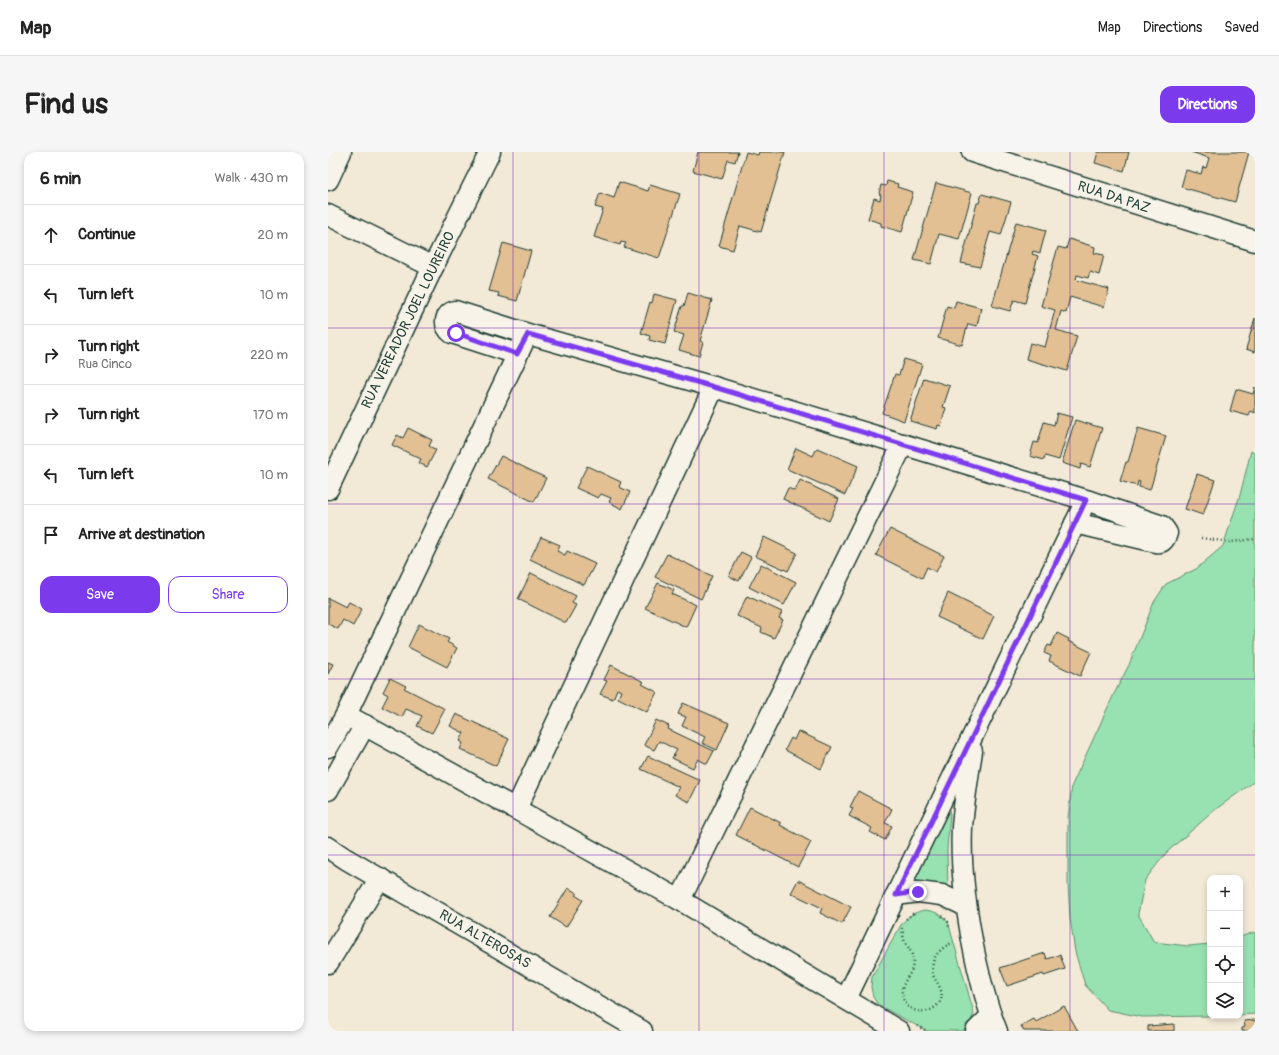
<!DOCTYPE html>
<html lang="en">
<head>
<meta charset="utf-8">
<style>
  :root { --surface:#fff; --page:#f6f6f6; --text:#222; --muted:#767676; --line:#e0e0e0; --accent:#7c3aed }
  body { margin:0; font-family:Pangolin,sans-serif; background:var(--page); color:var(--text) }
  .controls { position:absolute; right:12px; bottom:12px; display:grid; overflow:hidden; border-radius:8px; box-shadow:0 2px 6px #0003 }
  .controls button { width:36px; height:36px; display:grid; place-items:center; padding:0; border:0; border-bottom:1px solid var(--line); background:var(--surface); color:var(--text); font:20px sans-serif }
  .stop { position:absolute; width:12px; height:12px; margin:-9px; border:3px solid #7c3aed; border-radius:50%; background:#fff }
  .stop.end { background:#7c3aed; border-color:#fff; box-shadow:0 1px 4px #0008 }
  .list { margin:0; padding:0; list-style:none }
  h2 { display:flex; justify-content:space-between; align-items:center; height:52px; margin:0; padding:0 16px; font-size:17px }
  h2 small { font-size:13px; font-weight:400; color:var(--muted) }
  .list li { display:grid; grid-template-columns:26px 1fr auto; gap:12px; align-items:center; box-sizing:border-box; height:60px; padding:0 16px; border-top:1px solid var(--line) }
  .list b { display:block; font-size:15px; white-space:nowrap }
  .list p { margin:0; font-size:13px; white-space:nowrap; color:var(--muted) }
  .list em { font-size:13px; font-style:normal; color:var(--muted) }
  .actions { display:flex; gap:8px; padding:12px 16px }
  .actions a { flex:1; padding:9px 0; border:1px solid var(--accent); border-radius:12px; text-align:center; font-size:14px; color:var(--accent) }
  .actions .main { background:var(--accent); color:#fff }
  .icon { flex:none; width:22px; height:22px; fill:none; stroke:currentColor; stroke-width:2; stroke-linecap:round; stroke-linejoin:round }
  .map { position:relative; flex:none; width:927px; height:879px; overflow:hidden; border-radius:12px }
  header { display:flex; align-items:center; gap:24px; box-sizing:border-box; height:56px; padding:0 20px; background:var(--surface); border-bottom:1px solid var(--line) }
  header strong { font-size:19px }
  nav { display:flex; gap:22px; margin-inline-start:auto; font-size:14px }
  .intro { display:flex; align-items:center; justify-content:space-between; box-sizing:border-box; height:96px; padding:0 24px }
  h1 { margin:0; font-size:28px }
  .button { padding:10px 18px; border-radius:12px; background:var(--accent); color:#fff; font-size:14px; font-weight:700 }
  main { display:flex; gap:24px; padding:0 24px }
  aside { flex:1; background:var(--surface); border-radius:12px; box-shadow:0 2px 6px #0003 }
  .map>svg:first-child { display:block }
</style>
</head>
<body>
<header>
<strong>Map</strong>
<nav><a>Map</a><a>Directions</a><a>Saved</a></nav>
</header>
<div class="intro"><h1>Find us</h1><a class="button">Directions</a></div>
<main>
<aside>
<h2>6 min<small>Walk · 430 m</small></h2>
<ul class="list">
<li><svg class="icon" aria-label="ahead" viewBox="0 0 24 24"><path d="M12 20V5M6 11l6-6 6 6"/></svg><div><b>Continue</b></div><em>20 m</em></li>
<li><svg class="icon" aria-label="left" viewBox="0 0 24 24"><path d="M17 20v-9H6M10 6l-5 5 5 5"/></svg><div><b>Turn left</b></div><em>10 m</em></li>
<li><svg class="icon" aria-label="right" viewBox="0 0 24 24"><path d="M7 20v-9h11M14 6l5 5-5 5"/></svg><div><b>Turn right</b><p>Rua Cinco</p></div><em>220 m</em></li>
<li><svg class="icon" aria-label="right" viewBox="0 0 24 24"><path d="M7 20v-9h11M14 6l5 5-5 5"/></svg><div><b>Turn right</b></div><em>170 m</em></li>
<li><svg class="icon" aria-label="left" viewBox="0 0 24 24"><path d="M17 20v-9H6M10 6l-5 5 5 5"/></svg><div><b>Turn left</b></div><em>10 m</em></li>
<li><svg class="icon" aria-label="arrive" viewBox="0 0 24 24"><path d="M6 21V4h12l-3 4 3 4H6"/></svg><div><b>Arrive at destination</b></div></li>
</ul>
<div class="actions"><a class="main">Save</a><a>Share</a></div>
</aside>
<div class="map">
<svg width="927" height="879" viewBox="0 0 927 879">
  <rect width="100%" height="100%" fill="#f3e9d7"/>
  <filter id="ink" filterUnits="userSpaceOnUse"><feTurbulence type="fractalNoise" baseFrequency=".025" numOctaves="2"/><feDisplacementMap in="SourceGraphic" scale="8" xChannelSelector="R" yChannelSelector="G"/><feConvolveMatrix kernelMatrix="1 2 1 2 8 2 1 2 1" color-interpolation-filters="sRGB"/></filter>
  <g filter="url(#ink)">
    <g fill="#98e1b0" stroke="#5c8f72">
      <polygon points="128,169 180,186 179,187 129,174"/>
      <polygon points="923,299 927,300 927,629 888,657 838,701 817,728 810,762 826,790 860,794 882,792 882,864 814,865 780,858 757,833 747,800 742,766 740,733 740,666 744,633 786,542 801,513 826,450 838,432 868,417 895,394 912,343"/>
      <polygon points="620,658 622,661 619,698 620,736 586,732 582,727 616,659"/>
      <path d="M596 758C607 759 613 762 620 770L646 861 643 869 635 879H599L550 853 545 845 543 835 544 825 573 773C580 764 585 761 596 758Z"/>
      <polygon points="927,780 927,862 912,863 912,785"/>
    </g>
    <g fill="#e3bf94" stroke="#1f3d34">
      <polygon points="370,0 410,0 407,10 400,8 394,27 365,19"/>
      <polygon points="418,0 430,3 431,0 457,0 433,80 412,74 405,98 391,94"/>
      <polygon points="770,0 801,0 796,19 767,11"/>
      <polygon points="863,0 921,0 907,50 853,35 858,18 873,22 875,15 878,16 881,6"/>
      <polygon points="559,29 570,32 569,35 585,40 574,80 553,74 553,71 540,67 546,46 552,48 553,43 551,42 553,33 558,34"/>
      <polygon points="291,30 320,39 322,33 352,42 331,106 296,95 298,91 293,90 292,93 266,85 275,57 267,55 272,41 286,46"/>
      <polygon points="608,31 644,41 631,87 611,82 603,112 586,108"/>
      <polygon points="654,42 683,50 673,83 662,80 652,115 633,111 649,51 651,51"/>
      <polygon points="688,70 718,78 712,101 705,99 704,102 710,104 697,151 686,148 682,159 664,154"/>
      <polygon points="741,87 767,95 766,101 776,103 771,123 762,120 760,126 749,123 748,128 781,137 776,155 742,145 738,161 733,159 728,178 749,184 739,219 698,207 702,191 717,195 727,158 713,154 730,95 738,97"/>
      <polygon points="175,91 203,99 189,149 170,144 171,141 161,139"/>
      <polygon points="360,141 384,148 372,189 375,190 371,204 351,198 356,183 346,180 354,154 356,154"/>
      <polygon points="326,142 349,148 337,192 321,188 322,184 313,181 322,150 324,151"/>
      <polygon points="628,149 653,156 649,174 640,172 634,193 610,186 619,154 626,156"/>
      <polygon points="927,166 927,200 918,197"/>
      <polygon points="576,207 594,212 576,269 554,261 567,222 571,223"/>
      <polygon points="596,226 622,234 615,255 618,256 613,274 610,273 609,277 582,269"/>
      <polygon points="927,235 927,261 923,259 921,264 902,259 908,237 925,242"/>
      <polygon points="729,261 744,265 731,308 717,304 716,308 702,304 706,290 710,291 716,270 726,273"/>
      <polygon points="747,268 774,276 762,315 753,312 752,317 734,311"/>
      <polygon points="80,276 104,288 101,294 108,298 99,315 91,311 93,307 64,293 69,283 75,286"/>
      <polygon points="810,276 838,284 822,338 811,335 812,330 810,329 809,334 792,329 798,310 800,310"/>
      <polygon points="468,296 485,304 489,296 530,314 517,343 459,317"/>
      <polygon points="173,304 218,326 206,350 160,327"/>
      <polygon points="259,314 293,330 291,335 302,340 294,357 281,350 283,346 273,342 270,346 248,336"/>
      <polygon points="869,322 887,328 875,363 857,357"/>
      <polygon points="472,328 511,347 501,369 455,347 460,336 467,339"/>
      <polygon points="562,377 616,404 608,420 599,415 594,426 548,403"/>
      <polygon points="213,385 232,393 229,399 237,403 239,399 267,412 256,433 202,407"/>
      <polygon points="436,385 469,401 460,419 427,404"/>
      <polygon points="413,400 423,405 411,429 401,424"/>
      <polygon points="339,402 384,424 373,447 327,425"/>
      <polygon points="433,412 468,430 456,453 421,435"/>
      <polygon points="203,421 248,444 244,451 248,453 238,471 190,447"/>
      <polygon points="330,431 346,438 344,442 368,453 358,475 317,456"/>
      <polygon points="620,441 666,464 655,487 609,465"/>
      <polygon points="419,444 454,460 451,466 455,468 446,486 433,480 434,476 409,464"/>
      <polygon points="0,446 18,455 21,450 34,457 25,474 15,468 10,477 0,472"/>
      <polygon points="91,472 121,487 119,490 129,496 119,515 80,495"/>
      <polygon points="729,481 741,487 740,489 763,500 752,524 721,509 723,504 716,501 720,493 723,494"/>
      <polygon points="0,510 5,512 0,522"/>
      <polygon points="283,513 316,530 314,532 329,540 319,560 290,546 293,539 289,537 285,547 272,542 279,529 276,528"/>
      <polygon points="62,526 78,534 76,536 117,557 104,581 89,574 94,564 78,557 74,565 54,555 60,543 55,540"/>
      <polygon points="355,551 401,571 389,598 374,591 377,585 354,574 358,565 350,562"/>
      <polygon points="128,562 181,587 168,614 132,597 135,591 132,589 136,581 122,574"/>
      <polygon points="328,568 341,574 340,577 386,599 379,612 370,607 365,616 344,606 349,598 331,589 326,598 316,593"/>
      <polygon points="470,579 504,595 493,617 457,598 463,586 466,588"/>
      <polygon points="320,604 372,628 361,650 347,643 351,635 313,617"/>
      <polygon points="530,639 564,657 557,671 564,674 557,688 542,680 544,676 521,664 525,656 522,655"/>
      <polygon points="422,655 453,671 452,673 483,690 470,715 408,683"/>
      <polygon points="470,728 523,755 514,772 492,761 494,756 463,741"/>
      <polygon points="240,736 249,741 247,743 255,748 238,775 222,765"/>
      <polygon points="717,801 719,807 732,803 737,817 716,824 715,822 679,834 672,816"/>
      <polygon points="736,854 750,879 696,879 693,874 706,867 708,870"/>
      <polygon points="927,868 927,879 914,879 914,876 917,875 916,869"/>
      <polygon points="846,872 846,879 820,879 820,874"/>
    </g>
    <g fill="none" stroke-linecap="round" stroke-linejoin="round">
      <defs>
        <g id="minor">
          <polyline points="644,0 927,89"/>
          <polyline points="0,28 13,0"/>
          <polyline points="0,63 105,115"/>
          <path d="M189 202 124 181C115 174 116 162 127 159L200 182 386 235 758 348 834 374 839 381C837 387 835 391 828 390L747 371"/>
          <polyline points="0,337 105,115 162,0"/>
          <polyline points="18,563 352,748 571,879"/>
          <polyline points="0,595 18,563 195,191"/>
          <path d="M644 599C640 625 636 650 634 675 632 715 638 755 645 794 651 823 658 852 669 879"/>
          <polyline points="0,638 37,573"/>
          <polyline points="188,657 386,235"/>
          <polyline points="0,695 18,707 314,879"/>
          <polyline points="568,743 590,740 614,743 638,754"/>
          <polyline points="352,748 575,292"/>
          <polyline points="0,811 52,726"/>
          <polyline points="518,847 753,359"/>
          <polyline points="648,879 663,864"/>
        </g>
      </defs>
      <use href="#minor" stroke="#1f3d34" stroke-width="23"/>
      <g stroke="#1f3d34" stroke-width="2.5" stroke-dasharray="1 3" stroke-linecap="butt">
        <polyline points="873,386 902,390 927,387"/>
        <polyline points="614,764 620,770 621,775"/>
        <polyline points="578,767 587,760"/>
        <path d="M574 776C575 780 575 787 577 790 581 797 585 801 585 810 585 824 570 831 575 846 576 850 578 854 582 856 587 859 593 860 599 859 610 856 617 847 612 836 610 831 607 828 605 823 604 818 604 810 607 805 611 798 618 794 625 790"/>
        <polyline points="589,874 599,879"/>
      </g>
      <use href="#minor" stroke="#f7f3e8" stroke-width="20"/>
    </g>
  </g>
  <g fill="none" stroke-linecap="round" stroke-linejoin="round" filter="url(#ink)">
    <polyline stroke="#7c3aed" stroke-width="5" points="128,181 189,202 200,182 386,235 758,348 568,743 590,740"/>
  </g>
  <path fill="none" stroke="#7b2cbf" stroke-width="1" stroke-opacity="0.55" d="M185 0V879M371 0V879M556 0V879M742 0V879M0 176H927M0 352H927M0 527H927M0 703H927"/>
  <g text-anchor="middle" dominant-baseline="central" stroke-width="3" stroke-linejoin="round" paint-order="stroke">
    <g font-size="14" fill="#1f3d34" stroke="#f7f3e8">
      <text transform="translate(786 45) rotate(18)">RUA DA PAZ</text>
      <text transform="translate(80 168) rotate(-64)">RUA VEREADOR JOEL LOUREIRO</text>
      <text transform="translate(157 787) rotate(30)">RUA ALTEROSAS</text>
    </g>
  </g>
</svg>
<div class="controls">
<button>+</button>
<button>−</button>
<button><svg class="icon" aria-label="locate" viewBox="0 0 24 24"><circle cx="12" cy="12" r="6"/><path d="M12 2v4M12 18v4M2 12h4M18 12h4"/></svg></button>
<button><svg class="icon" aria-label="layers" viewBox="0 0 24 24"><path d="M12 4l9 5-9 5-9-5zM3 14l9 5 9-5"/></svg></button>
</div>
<div class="stop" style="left:128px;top:181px"></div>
<div class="stop end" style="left:590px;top:740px"></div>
</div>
</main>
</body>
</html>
